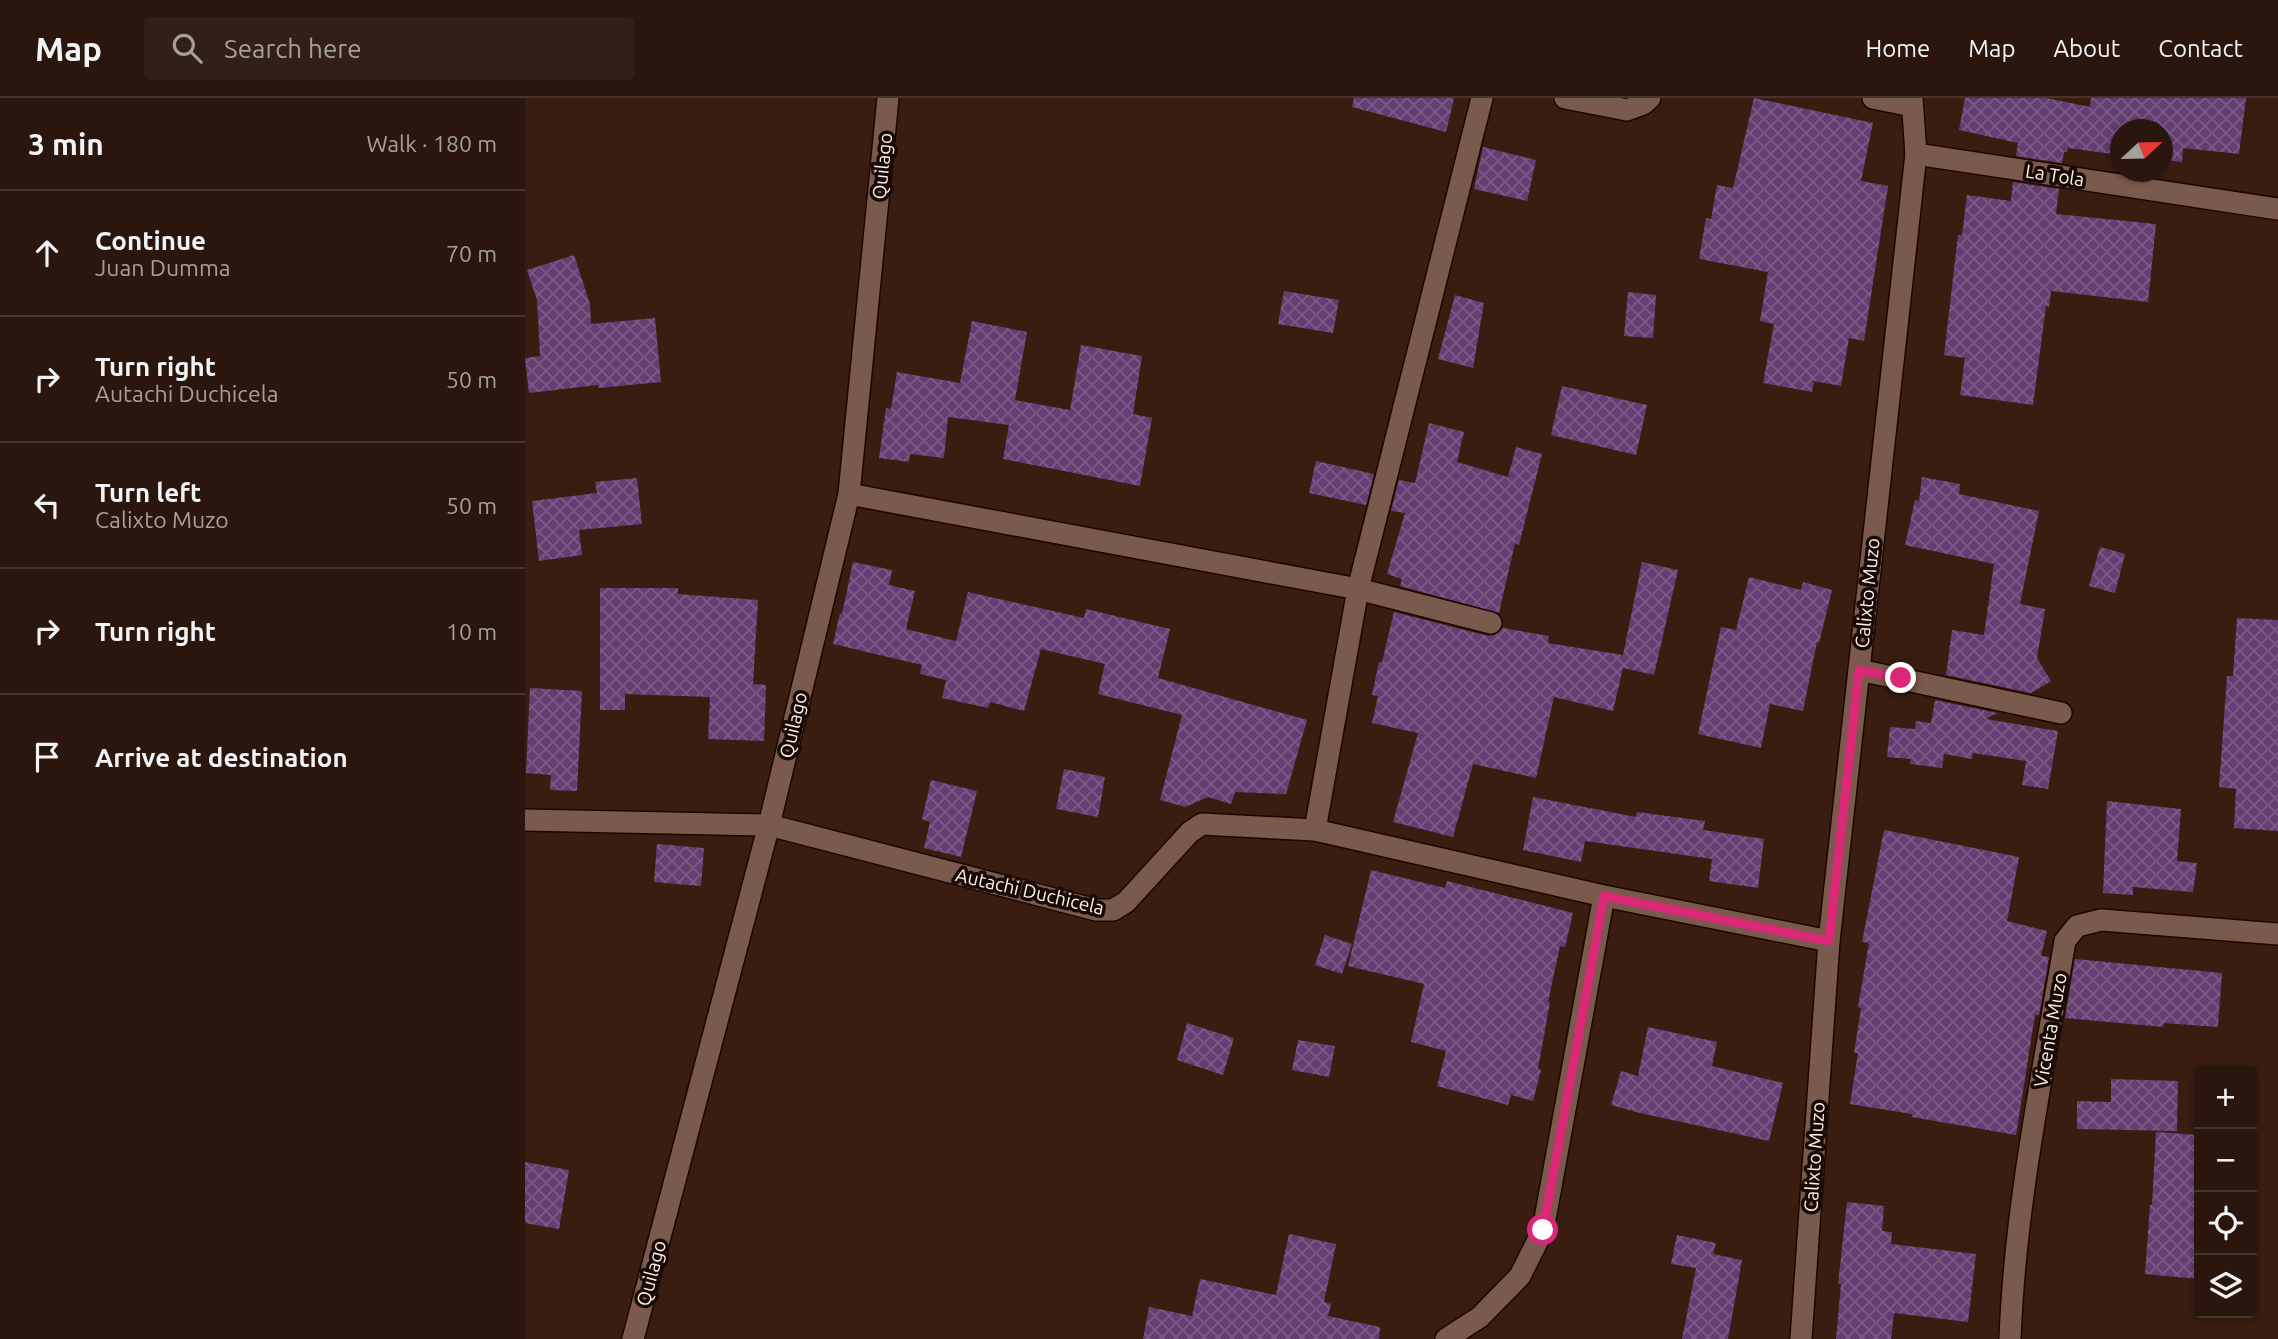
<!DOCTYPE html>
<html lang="en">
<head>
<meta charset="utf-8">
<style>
  :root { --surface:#2a160c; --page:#321f15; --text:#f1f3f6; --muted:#a59f9d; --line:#46352d }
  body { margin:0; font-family:Ubuntu,sans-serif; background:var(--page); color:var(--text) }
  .controls { position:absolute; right:21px; bottom:21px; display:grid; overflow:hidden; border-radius:7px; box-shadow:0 2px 5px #0004 }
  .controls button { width:63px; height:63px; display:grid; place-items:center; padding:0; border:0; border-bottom:2px solid var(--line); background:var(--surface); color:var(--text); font:35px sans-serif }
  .compass { position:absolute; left:1585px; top:21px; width:63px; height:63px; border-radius:50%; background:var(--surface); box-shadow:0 2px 5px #0004; rotate:68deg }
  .stop { position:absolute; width:21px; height:21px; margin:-16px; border:5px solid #db2777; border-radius:50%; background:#fff }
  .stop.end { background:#db2777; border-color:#fff; box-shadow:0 2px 7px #0008 }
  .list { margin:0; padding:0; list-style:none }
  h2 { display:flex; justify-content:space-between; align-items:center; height:91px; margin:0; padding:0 28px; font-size:30px }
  h2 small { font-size:23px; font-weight:400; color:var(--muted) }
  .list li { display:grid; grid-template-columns:46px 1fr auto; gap:21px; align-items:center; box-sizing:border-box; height:126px; padding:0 28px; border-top:2px solid var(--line) }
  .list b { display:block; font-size:26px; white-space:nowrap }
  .list p { margin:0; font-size:23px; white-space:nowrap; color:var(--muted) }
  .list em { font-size:23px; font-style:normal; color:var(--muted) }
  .icon { flex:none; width:38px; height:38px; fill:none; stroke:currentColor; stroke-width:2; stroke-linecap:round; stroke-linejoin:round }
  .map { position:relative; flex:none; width:1753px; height:1241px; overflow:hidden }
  header { display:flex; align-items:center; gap:42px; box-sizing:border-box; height:98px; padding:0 35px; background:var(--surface); border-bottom:2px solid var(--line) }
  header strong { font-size:33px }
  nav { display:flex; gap:38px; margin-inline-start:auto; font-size:24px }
  .search { width:490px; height:63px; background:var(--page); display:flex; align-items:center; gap:18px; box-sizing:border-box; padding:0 24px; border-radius:7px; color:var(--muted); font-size:26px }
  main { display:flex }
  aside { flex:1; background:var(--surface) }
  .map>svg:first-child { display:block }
</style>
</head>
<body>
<header>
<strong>Map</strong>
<div class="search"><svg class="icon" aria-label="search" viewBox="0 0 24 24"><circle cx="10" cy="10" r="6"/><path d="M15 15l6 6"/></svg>Search here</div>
<nav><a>Home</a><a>Map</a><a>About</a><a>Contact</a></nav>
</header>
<main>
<aside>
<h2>3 min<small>Walk · 180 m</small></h2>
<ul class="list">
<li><svg class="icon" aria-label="ahead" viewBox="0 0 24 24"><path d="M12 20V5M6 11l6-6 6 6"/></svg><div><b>Continue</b><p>Juan Dumma</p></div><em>70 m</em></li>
<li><svg class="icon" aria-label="right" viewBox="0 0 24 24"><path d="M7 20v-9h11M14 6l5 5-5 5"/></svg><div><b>Turn right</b><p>Autachi Duchicela</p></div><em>50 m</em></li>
<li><svg class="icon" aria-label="left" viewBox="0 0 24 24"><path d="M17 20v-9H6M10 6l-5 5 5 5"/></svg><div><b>Turn left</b><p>Calixto Muzo</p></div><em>50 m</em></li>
<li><svg class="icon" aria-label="right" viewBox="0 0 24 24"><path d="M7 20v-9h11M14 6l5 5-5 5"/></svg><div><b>Turn right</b></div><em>10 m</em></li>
<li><svg class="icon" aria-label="arrive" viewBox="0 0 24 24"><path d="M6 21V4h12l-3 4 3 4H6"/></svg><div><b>Arrive at destination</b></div></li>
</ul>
</aside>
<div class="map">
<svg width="1753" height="1241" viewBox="0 0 1753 1241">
  <defs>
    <pattern id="building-cross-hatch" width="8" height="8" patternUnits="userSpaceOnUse" patternTransform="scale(1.75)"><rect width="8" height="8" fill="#643e72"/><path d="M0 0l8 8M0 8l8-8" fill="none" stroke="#7b5a86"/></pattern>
  </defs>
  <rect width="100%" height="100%" fill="#381d10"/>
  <g fill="url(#building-cross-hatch)">
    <polygon points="829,0 929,0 921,34 827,9"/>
    <polygon points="1229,0 1348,25 1336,83 1363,88 1339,243 1324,240 1316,288 1289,283 1287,294 1238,285 1249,226 1235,223 1243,174 1174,161 1181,120 1186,121 1192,87 1208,90"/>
    <polygon points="1440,0 1521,0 1565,9 1566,0 1721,0 1714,56 1658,50 1657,64 1637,62 1637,32 1595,32 1595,57 1543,50 1542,54 1539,54 1537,65 1491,58 1493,45 1434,32"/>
    <polygon points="958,49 1011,62 1002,103 949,91"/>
    <polygon points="1488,84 1534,91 1531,116 1631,126 1623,204 1526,193 1524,209 1521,208 1508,307 1435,297 1440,260 1419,257 1433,137 1437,137 1442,97 1486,103"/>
    <polygon points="49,157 65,206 66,226 130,220 136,284 74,290 73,287 4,295 0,260 15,258 12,202 2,172"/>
    <polygon points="759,193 814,202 808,235 753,226"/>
    <polygon points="1103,194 1131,197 1128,240 1099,238"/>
    <polygon points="930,197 959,205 948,270 913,261"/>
    <polygon points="447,223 502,234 490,302 545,312 556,247 617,258 608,316 627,320 615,388 478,361 484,327 423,319 419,360 385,356 384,364 354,360 361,310 366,311 372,274 435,285"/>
    <polygon points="1037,288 1122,307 1111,357 1026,337"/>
    <polygon points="904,325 939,334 932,364 983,379 991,349 1017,356 994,447 990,445 974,515 875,488 877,481 862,476 880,415 866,413 874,382 890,385"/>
    <polygon points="791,363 849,376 841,407 784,395"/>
    <polygon points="1397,379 1435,386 1434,396 1514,413 1495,506 1520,511 1512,560 1526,583 1506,595 1421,577 1427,532 1459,537 1469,466 1380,447 1390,402 1394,403"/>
    <polygon points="112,380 117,426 54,432 57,457 14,463 7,403 72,395 70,384"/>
    <polygon points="1575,449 1600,456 1590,495 1564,488"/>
    <polygon points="328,464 367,472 364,487 390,493 381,531 431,543 443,494 559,520 561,511 645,531 633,580 782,622 761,696 710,694 706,706 683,699 660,709 635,702 657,617 573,596 580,566 516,551 499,613 465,604 463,610 417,600 421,582 395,576 397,567 308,546 315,515 317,516"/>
    <polygon points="1117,464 1153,472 1129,577 1098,570 1088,613 1029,599 1011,680 948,666 928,739 868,724 893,635 847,625 853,598 847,597 854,564 857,564 869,514 963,538 970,537 978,530 1024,538 1023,545 1098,557"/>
    <polygon points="1224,479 1276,492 1278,484 1307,492 1294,545 1292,544 1278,613 1245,606 1236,650 1173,636 1196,529 1211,532"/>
    <polygon points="75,490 153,490 153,496 233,502 228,586 241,587 239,643 183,641 185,599 100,596 100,612 75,612"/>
    <polygon points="1712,520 1753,522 1753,733 1709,730 1711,691 1694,689 1702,578 1708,578"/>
    <polygon points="5,590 57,593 52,693 25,692 26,677 1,675"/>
    <polygon points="1410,602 1472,615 1461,621 1533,633 1523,691 1497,687 1501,663 1448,655 1447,661 1419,656 1417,670 1385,666 1386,661 1362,659 1365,629 1390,631 1391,623 1406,625"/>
    <polygon points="539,671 580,679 573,719 531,711"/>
    <polygon points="406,682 452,693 436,759 399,750 405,724 397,721"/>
    <polygon points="1008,699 1111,719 1112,714 1180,723 1178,732 1239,741 1233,790 1184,783 1187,761 1060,743 1056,764 998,752"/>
    <polygon points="1582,703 1656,711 1652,763 1672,765 1668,794 1608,789 1608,797 1578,795"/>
    <polygon points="1359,732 1494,759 1482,823 1522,833 1516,858 1524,859 1514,917 1510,917 1491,1037 1387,1019 1387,1016 1325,1006 1333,955 1329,955 1336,910 1333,909 1344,845 1337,844"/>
    <polygon points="132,746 179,750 176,788 129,784"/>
    <polygon points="846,772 920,790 922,783 1048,815 1040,849 1035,848 1023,904 1025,904 1013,971 1016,972 1008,1003 986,997 983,1007 912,988 921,953 886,944 899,886 823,868"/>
    <polygon points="800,837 827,846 817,876 790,867"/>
    <polygon points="1550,861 1697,875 1693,929 1639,925 1638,929 1540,920"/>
    <polygon points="662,925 709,940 698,977 652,962"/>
    <polygon points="1123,929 1192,944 1187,968 1258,985 1244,1043 1115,1015 1086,1007 1096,973 1113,978"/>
    <polygon points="773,942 810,948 804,979 767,972"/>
    <polygon points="1586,981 1653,983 1652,1033 1552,1031 1552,1003 1586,1004"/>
    <polygon points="1631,1034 1674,1037 1674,1181 1620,1176 1625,1107 1627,1107"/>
    <polygon points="0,1064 44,1072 34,1131 0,1125"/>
    <polygon points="1322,1104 1359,1108 1357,1133 1367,1134 1366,1146 1451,1156 1443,1224 1369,1215 1366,1241 1311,1241 1316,1186 1313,1186"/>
    <polygon points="764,1136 811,1146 799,1204 806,1206 803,1218 855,1229 854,1241 618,1241 624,1209 667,1218 675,1181 751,1197"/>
    <polygon points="1152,1137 1191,1145 1188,1156 1217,1162 1203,1241 1157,1241 1171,1170 1146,1166"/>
  </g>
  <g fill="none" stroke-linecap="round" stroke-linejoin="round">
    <defs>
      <g id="minor">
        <polyline points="1040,0 1102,12 1118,6 1125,0"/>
        <polyline points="1348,0 1387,8"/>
        <polyline points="1391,56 1753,111"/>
        <polyline points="324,396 833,491 966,525"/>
        <polyline points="1334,572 1536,615"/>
        <polyline points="0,722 244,727 571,812 588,812 601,804 665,734 677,726 790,732 1079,798 1304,843"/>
        <polyline points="790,732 833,491 957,0"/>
        <polyline points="108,1241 244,727 324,396 363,0"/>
        <polyline points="921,1241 955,1219 995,1178 1018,1132 1079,798"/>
        <path d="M1485 1241C1490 1107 1518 975 1540 843L1552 828 1576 822 1753 836"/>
      </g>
      <polyline id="tertiary" points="1276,1241 1304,843 1391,56 1387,0"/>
    </defs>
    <use href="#minor" stroke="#1e0600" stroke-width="24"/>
    <use href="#tertiary" stroke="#1e0600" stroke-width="24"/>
    <use href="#minor" stroke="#7a5a4c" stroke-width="21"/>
    <use href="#tertiary" stroke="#7a5a4c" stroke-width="21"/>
  </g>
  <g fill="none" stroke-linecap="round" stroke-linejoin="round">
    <polyline stroke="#db2777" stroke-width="9" points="1018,1132 1079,798 1304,843 1334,572 1376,580"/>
  </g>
  <g text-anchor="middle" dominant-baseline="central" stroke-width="7" stroke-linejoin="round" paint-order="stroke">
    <g font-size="19" fill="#ffefe9" stroke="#170a06">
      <text transform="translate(357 68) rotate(-84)">Quilago</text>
      <text transform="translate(1530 77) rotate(9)">La Tola</text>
      <text transform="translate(1342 495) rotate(-84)">Calixto Muzo</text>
      <text transform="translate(268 627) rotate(-77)">Quilago</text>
      <text transform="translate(505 793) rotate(13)">Autachi Duchicela</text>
      <text transform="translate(1525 932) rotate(-80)">Vicenta Muzo</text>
      <text transform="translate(1289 1059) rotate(-86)">Calixto Muzo</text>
      <text transform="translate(126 1175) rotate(-75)">Quilago</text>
    </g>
  </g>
</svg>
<div class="controls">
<button>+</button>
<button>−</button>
<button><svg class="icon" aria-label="locate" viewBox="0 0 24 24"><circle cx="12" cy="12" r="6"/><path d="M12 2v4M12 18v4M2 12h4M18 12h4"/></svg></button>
<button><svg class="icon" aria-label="layers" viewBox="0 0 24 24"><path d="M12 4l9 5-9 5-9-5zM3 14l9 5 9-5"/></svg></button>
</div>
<svg class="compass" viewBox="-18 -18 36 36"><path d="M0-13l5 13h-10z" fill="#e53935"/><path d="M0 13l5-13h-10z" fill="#a59f9d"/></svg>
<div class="stop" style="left:1018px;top:1132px"></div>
<div class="stop end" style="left:1376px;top:580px"></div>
</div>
</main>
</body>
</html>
